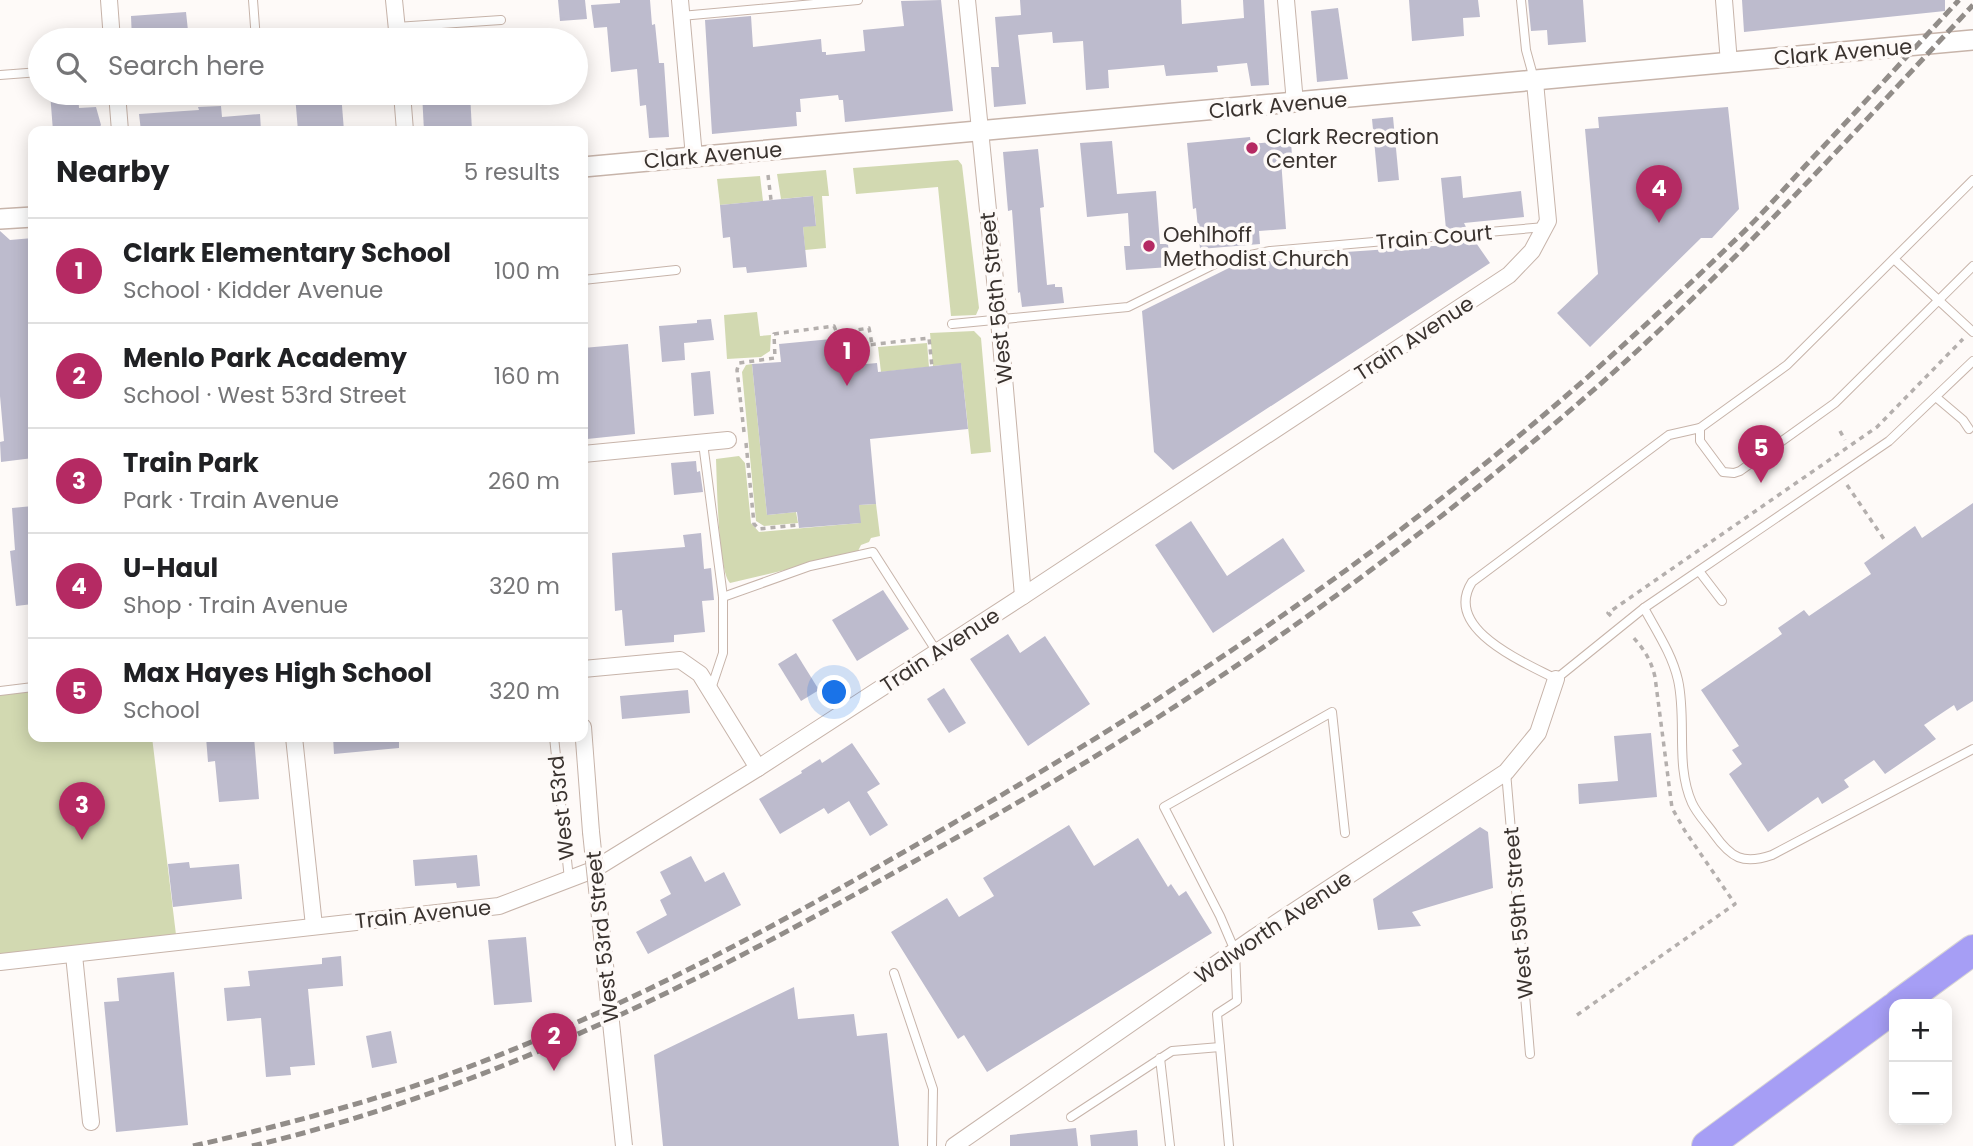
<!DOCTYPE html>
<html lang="en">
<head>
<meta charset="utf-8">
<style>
  :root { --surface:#fff; --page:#f6f6f6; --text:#202124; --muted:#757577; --line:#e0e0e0; --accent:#b52a63 }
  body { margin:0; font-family:Poppins,sans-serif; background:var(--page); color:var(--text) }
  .controls { position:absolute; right:21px; bottom:21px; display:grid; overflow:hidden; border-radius:14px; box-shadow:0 4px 18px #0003 }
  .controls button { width:63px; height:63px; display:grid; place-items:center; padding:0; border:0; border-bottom:2px solid var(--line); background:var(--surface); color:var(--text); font:35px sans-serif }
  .you { position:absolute; left:835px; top:693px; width:24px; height:24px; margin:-18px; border:5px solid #fff; border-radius:50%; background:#1a73e8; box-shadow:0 0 0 10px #1a73e833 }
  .badge { display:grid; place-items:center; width:46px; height:46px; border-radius:50%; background:var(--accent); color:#fff; font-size:23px; font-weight:700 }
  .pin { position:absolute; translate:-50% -58px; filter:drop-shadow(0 2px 4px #0008) }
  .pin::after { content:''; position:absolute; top:37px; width:24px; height:21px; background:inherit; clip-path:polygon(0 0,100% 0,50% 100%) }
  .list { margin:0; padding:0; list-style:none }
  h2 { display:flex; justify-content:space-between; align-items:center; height:91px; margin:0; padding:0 28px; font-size:30px }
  h2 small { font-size:23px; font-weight:400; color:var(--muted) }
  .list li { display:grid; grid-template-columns:46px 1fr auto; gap:21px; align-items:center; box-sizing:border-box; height:105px; padding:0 28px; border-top:2px solid var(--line) }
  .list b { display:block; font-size:26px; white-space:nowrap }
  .list p { margin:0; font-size:23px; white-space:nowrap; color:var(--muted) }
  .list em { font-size:23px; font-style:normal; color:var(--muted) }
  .icon { flex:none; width:38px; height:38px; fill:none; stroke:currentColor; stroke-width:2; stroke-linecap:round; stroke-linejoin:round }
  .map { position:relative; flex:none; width:1973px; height:1146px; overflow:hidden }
  .search { position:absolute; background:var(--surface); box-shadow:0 4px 18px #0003; left:28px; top:28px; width:560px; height:77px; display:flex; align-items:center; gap:18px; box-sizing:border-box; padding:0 24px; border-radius:38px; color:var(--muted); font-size:26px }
  .panel { position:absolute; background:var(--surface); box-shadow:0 4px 18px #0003; left:28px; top:126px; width:560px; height:616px; border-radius:14px }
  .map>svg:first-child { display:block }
</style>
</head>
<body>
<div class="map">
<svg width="1973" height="1146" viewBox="0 0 1973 1146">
  <rect width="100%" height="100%" fill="#fefaf8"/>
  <g fill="#d2d9b1">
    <polygon points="958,160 962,165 979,308 976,315 951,316 938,187 856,194 853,168"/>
    <polygon points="826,170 829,196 822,196 826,248 805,250 803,227 816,225 813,196 781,199 777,174"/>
    <polygon points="760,176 763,201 720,205 717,179"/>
    <polygon points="757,312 760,336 771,335 770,351 761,357 727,359 724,315"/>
    <polygon points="974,331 981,338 991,452 971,454 961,364 933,366 930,333"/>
    <polygon points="927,343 929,367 881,372 878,347"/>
    <polygon points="752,364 767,515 796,512 798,523 764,526 756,521 742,372 746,365"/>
    <path d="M739 456 745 463 751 523 759 532 860 523 859 505 876 504 880 536 871 538 869 542 861 545 857 553 730 583C718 571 717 481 716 459Z"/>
    <polygon points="33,687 33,737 152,737 177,943 0,962 0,691"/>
  </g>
  <g fill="#bdbbcd">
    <polygon points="558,0 585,0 587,19 560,21"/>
    <polygon points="620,0 650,0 652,25 655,24 659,63 664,63 669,137 649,138 646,105 640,106 637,69 611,72 607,27 594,28 591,5 620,3"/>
    <polygon points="941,0 953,111 845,122 843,100 839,100 838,95 800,99 801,112 796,112 797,126 712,134 705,20 751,16 753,47 821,39 822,52 826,52 826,55 865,51 863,30 904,26 901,1"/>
    <polygon points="1020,0 1181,0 1182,24 1244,18 1243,0 1264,0 1269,85 1251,86 1247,63 1217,66 1218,72 1166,76 1164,65 1108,70 1109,88 1086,90 1083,41 1053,43 1052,32 1018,35 1026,104 994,107 991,67 999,67 995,17 1021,15"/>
    <polygon points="1409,0 1478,0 1480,17 1463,18 1464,36 1412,41"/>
    <polygon points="1528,0 1583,0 1586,42 1548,45 1547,30 1531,31"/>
    <polygon points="1742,0 1945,0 1945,11 1744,32"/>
    <polygon points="1338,8 1348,79 1317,82 1311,11"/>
    <polygon points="186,12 189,40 132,40 131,16"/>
    <polygon points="50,93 78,93 79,108 96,107 101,125 97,131 53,131"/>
    <polygon points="300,93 341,93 344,131 298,131 295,95"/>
    <polygon points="422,93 470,93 472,131 424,131"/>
    <polygon points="221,106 222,117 260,114 261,131 141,131 139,114 199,110 198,107"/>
    <polygon points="1728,107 1739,209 1712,238 1701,238 1590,347 1557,313 1598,274 1585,129 1599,128 1598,117"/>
    <polygon points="1393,117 1399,180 1378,182 1372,119"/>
    <polygon points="1250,137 1251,144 1291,140 1292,157 1281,159 1286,229 1259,231 1260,244 1200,249 1196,208 1193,209 1187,143"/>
    <polygon points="1112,141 1117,194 1156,191 1160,244 1168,244 1170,267 1126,270 1124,246 1130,246 1128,213 1087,217 1080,143"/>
    <polygon points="1038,149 1044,207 1040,208 1047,285 1055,284 1055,287 1062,287 1064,303 1022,307 1020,292 1018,293 1012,210 1008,211 1003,152"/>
    <polygon points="1461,176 1463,198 1521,191 1524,217 1464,223 1466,227 1446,229 1441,178"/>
    <polygon points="813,196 816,226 803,227 807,267 747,273 746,267 733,268 730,237 723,238 720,205"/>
    <polygon points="0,231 10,240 33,238 33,458 1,462 0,442 4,441 0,396"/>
    <polygon points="1474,240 1490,263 1173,470 1154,452 1142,311 1235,265 1261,260 1261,263 1302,255 1448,245 1447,242"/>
    <polygon points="711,319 714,340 684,343 685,360 662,362 659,326 697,323 697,320"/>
    <polygon points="842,338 844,366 877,363 878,372 961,363 968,429 870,439 876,504 859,505 861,523 799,528 797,512 767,515 752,364 781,362 779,344"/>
    <polygon points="628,344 635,434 587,439 583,348"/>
    <polygon points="710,371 714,414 694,416 691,373"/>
    <polygon points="696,461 697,472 700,471 703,492 674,495 671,463"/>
    <polygon points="1973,503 1973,701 1957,711 1954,705 1924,725 1936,739 1885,774 1874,760 1844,780 1849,787 1822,804 1818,797 1768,832 1729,774 1742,764 1732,750 1739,746 1701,690 1782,634 1778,628 1804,610 1809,616 1871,574 1864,563 1915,526 1922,538"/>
    <polygon points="33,506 33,604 16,606 10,551 15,550 12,508"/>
    <polygon points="1191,521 1227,576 1283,538 1305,571 1213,633 1155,545"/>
    <polygon points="701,533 704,569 711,568 714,600 702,601 705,632 674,635 674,642 625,646 622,610 615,611 612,553 685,547 683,535"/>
    <polygon points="883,590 909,629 857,661 832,620"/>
    <polygon points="1008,634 1020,653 1045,636 1090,704 1028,746 970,659"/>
    <polygon points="796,653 819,690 801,701 778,664"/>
    <polygon points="944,688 966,723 949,733 927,699"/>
    <polygon points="688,690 690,713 622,719 620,696"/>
    <polygon points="1651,733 1657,797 1579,804 1578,784 1618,781 1614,736"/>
    <polygon points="206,737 254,737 259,799 219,802 215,761 208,762"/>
    <polygon points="333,737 399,737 399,748 334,754"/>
    <polygon points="852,743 880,784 867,792 888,825 870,836 849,801 828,814 824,808 780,834 759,799 802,773 801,771 820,759 822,763"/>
    <polygon points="1069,825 1094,866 1138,838 1168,887 1171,884 1179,896 1186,891 1212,933 987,1072 964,1035 958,1039 891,932 947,898 959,917 994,896 983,878"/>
    <polygon points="1480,827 1488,832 1493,888 1412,912 1421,926 1378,930 1373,899"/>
    <polygon points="477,855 480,886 457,888 456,883 415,886 413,860"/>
    <polygon points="691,856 705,882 724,872 741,905 648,954 636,932 667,915 660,900 671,894 660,872"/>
    <polygon points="189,862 190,868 239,864 242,899 173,907 168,864"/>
    <polygon points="526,937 532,1002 494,1005 488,940"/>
    <polygon points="341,956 343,986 308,989 315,1065 290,1067 291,1075 266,1077 261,1018 227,1021 224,988 250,986 248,971 322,964 322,958"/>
    <polygon points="174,972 188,1125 116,1132 104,1002 119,1001 117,978"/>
    <polygon points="794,987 798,1019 854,1014 857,1036 887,1033 899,1146 663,1146 654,1055"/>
    <polygon points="391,1031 397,1063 372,1068 366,1036"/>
    <polygon points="1076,1128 1078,1146 1010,1146 1010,1135"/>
    <polygon points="1137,1130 1138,1146 1091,1146 1090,1135"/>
  </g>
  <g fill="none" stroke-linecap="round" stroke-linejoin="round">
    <defs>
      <g id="service">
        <polyline points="253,0 256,40"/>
        <polyline points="1521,0 1526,50 1534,79"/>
        <polyline points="681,16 858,0"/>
        <polyline points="396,27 501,20"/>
        <polyline points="0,75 40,72"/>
        <polyline points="1973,180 1787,365 1700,428 1700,441 1723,472 1734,473 1740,471 1835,403 1973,266"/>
        <polyline points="1894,259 1973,332"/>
        <polyline points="583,280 676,270"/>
        <polyline points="952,324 1128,307 1221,261 1270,251 1545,227"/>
        <polyline points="1937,398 1963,420 1969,429"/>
        <path d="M1700 428 1669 435 1472 582C1442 629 1524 662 1556 679L1644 608 1889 441 1973 361"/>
        <polyline points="703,443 723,597 723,653 711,689"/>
        <polyline points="1699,571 1722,601"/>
        <polyline points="723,597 810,566 873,552 937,652"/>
        <path d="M1644 608C1657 632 1672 654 1678 680 1687 720 1675 765 1692 803 1697 814 1707 824 1714 834 1731 858 1743 865 1772 855L1973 749"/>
        <polyline points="0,691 33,687"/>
        <polyline points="554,737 569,879"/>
        <polyline points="1506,772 1530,1054"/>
        <polyline points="894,973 933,1089 932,1146"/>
        <polyline points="1160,1058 1170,1146"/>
        <polyline points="1071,1117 1172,1051 1220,1047"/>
        <polyline points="1229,1146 1217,1014 1237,1001 1235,951 1220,916 1164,807 1332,712 1345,833"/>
      </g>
      <g id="minor">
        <polyline points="109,0 112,40"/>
        <polyline points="394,0 398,40"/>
        <polyline points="680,0 694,157"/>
        <polyline points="967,0 999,320 1023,596"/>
        <polyline points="1286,0 1295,103"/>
        <polyline points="1724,0 1729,63"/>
        <polyline points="117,93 120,131"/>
        <polyline points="402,93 405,131"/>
        <polyline points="583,454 728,440"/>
        <polyline points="583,669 680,660 700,674 758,768"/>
        <polyline points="583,727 591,832"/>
        <polyline points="294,737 314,926"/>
        <polyline points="74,955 91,1122"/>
        <polyline points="0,962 499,906 593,870 758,768 1023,596 1509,275 1532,251 1548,221 1535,82"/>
        <polyline points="954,1146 1255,937 1506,772 1538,733 1556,679"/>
      </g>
      <g id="tertiary">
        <polyline points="583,167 1973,40"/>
        <polyline points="0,219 33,217"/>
      </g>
      <g id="motorway">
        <polyline points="1899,1004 1973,950"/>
        <polyline points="1707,1146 1894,1008"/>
      </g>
    </defs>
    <use href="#service" stroke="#c7b4aa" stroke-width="10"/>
    <use href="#minor" stroke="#c7b4aa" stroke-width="18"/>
    <use href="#tertiary" stroke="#c7b4aa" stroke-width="22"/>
    <use href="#motorway" stroke="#d8d6d5" stroke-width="32"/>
    <g stroke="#b4afad" stroke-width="3.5" stroke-dasharray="5 5" stroke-linecap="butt">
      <polyline points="768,175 771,200"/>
      <polyline points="861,364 859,346 929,338 932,367"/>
      <polyline points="1840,431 1845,440"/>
      <polyline points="744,432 737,370 739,363 775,358 774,334 834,326 837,333 869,328 872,344"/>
      <polyline points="746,443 754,524 759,529 798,525"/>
      <polyline points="1847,485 1886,542"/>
      <polyline points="1611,616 1608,613 1877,427 1963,339"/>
      <path d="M1577 1015 1735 904 1685 831 1672 808 1655 677C1651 660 1644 649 1632 636"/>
    </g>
    <use href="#service" stroke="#fff" stroke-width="8"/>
    <use href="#minor" stroke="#fff" stroke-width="16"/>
    <use href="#tertiary" stroke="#fff" stroke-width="19"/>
    <use href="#motorway" stroke="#a69ef5" stroke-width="30"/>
    <g stroke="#928d89" stroke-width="5" stroke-dasharray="10 5" stroke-linecap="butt">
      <path d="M193 1146C276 1127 359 1105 441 1077 626 1011 800 913 969 814 1187 688 1401 542 1590 375 1638 332 1686 288 1732 243 1758 219 1782 191 1806 165 1857 111 1908 55 1959 0"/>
      <path d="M252 1146C469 1095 666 999 861 891 962 835 1063 778 1160 716 1313 618 1460 507 1597 387 1731 269 1851 136 1973 5"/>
    </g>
    <defs>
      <polyline id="minor-bridge" points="591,832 624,1146"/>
    </defs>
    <use href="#minor-bridge" stroke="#c7b4aa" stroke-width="18" stroke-linecap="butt"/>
    <use href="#minor-bridge" stroke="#fff" stroke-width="16"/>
  </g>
  <g fill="#b52a63" stroke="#fefaf8" stroke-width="2.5">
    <circle cx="1252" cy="148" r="7"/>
    <circle cx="1149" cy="246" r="7"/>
  </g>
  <g text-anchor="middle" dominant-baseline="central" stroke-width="7" stroke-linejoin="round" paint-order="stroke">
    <g font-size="21" fill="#3a332f" stroke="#fefaf8">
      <text transform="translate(1843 52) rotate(-5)">Clark Avenue</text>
      <text transform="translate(1278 105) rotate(-5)">Clark Avenue</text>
      <text transform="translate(713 155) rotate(-5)">Clark Avenue</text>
      <text transform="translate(1434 237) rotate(-5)">Train Court</text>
      <text transform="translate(996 298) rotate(-96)">West 56th Street</text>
      <text transform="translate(1414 338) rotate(-33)">Train Avenue</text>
      <text transform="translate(940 650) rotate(-33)">Train Avenue</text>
      <text transform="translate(561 808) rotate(-96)">West 53rd</text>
      <text transform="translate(1518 913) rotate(-95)">West 59th Street</text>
      <text transform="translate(423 914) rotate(-6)">Train Avenue</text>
      <text transform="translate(1273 927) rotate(-34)">Walworth Avenue</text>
      <text transform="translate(602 937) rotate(-96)">West 53rd Street</text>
    </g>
    <g font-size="21" fill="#3a332f" stroke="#fefaf8" text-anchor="start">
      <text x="1266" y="136">Clark Recreation<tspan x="1266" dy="24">Center</tspan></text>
      <text x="1163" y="234">Oehlhoff<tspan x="1163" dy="24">Methodist Church</tspan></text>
    </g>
  </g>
</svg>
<div class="controls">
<button>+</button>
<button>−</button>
</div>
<div class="you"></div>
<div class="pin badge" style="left:847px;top:386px">1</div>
<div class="pin badge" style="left:554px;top:1071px">2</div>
<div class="pin badge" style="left:82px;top:840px">3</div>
<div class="pin badge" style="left:1659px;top:223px">4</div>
<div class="pin badge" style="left:1761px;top:483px">5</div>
<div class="search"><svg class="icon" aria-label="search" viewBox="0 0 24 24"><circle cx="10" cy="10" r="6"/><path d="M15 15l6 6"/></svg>Search here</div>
<section class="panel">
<h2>Nearby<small>5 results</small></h2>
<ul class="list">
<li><span class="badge">1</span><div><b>Clark Elementary School</b><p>School · Kidder Avenue</p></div><em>100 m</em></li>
<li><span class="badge">2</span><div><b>Menlo Park Academy</b><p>School · West 53rd Street</p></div><em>160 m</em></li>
<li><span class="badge">3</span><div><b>Train Park</b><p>Park · Train Avenue</p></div><em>260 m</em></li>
<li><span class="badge">4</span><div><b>U-Haul</b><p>Shop · Train Avenue</p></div><em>320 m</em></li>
<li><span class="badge">5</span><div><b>Max Hayes High School</b><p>School</p></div><em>320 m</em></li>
</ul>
</section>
</div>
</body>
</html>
